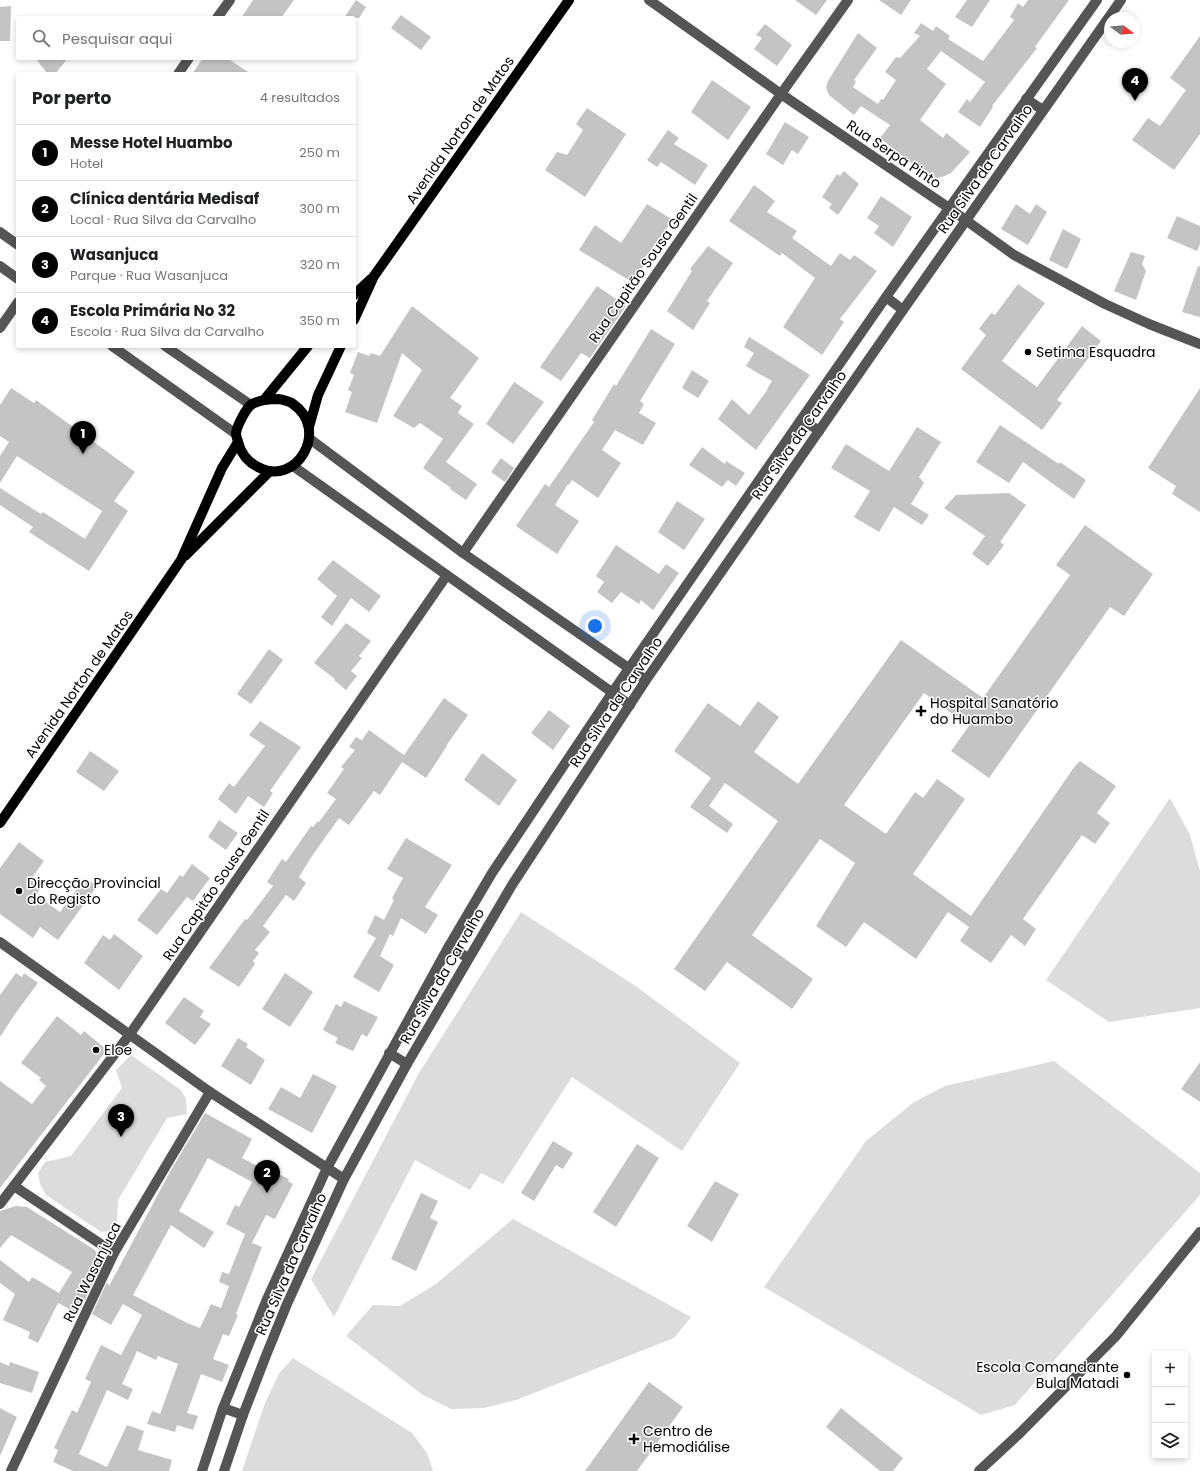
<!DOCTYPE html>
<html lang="pt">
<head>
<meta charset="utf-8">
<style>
  :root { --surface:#fff; --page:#f6f6f6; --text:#202124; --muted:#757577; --line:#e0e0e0; --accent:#000 }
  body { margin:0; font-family:Poppins,sans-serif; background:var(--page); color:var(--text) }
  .controls { position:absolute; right:12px; bottom:12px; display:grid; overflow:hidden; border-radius:4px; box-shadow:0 2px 6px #0003 }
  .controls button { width:36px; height:36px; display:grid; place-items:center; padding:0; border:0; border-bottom:1px solid var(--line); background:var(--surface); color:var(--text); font:20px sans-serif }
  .compass { position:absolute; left:1104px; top:12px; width:36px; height:36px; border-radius:50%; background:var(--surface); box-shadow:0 2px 6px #0003; rotate:106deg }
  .you { position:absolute; left:595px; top:626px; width:14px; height:14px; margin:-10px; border:3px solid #fff; border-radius:50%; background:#1a73e8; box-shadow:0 0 0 6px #1a73e833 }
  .badge { display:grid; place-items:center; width:26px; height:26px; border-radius:50%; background:var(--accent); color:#fff; font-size:13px; font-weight:700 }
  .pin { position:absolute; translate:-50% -33px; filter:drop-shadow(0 1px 2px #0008) }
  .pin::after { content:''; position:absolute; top:21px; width:14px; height:12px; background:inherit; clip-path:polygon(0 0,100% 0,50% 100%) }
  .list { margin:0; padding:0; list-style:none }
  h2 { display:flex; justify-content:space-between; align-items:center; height:52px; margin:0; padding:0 16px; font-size:17px }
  h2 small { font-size:13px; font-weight:400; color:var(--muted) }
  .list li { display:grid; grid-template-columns:26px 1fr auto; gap:12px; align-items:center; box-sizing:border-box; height:56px; padding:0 16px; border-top:1px solid var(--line) }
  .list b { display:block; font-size:15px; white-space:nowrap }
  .list p { margin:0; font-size:13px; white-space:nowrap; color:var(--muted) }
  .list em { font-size:13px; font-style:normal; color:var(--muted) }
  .icon { flex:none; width:22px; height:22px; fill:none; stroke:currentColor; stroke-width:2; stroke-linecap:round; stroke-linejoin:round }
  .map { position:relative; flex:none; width:1200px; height:1471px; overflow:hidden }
  .search { position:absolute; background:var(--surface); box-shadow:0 2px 6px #0003; left:16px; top:16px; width:340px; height:44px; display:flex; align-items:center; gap:10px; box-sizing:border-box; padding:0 14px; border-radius:4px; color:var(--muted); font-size:15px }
  .panel { position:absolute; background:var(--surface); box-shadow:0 2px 6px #0003; left:16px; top:72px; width:340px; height:276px; border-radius:4px }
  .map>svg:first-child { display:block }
</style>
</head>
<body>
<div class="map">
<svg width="1200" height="1471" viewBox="0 0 1200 1471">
  <rect width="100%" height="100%" fill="#fff"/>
  <g fill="#dcdcdc">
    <polygon points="1170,798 1190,835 1200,871 1200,1008 1109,1022 1046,980"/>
    <polygon points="521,912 637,987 740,1063 682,1151 572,1077 503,1184 481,1173 470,1190 415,1160 334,1317 311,1279 419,1073"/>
    <polygon points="131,1055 181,1090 186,1099 187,1114 167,1118 118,1200 117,1221 111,1231 101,1232 46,1195 40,1184 38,1173 45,1162 71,1156 122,1088 116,1070"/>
    <polygon points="1054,1061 1200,1173 1200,1195 1015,1405 981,1415 764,1287 866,1141 914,1102 945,1086"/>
    <polygon points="513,1219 691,1317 674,1338 516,1400 484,1408 451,1409 423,1395 346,1336 373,1305 400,1306 436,1284"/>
    <polygon points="293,1358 412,1433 427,1453 433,1471 242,1471 265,1403 280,1372"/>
  </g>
  <g fill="#c4c4c4" fill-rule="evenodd">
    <polygon points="253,0 294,0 281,18 241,18"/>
    <polygon points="356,0 366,7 359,18 344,18"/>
    <polygon points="795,0 827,0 816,15"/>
    <polygon points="879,0 911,0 901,15"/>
    <polygon points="967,0 990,0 972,27 955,17"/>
    <polygon points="1028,0 1069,0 1035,47 1037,48 992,106 993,107 980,127 958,112 967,99 970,102 985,82 941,51 927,69 946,84 920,120 943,138 946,133 970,152 951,173 945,176 938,178 929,177 880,138 890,125 861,106 854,115 829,95 826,88 828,81 858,33 877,48 854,80 856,82 853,87 878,104 881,99 883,100 896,80 885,72 896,57 900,58 920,36 914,33 921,23 933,31 936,26 950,36 948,39 983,61 1014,20 1010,17 1018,3 1023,7"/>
    <polygon points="11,6 10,41 0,41 0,7"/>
    <polygon points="401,15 431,37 421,50 391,28"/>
    <polygon points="765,24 792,45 777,66 754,49 762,38 756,35"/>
    <polygon points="1200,36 1200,134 1174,170 1132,140 1148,118 1160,126 1186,90 1170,78"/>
    <polygon points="35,58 68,58 55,74 48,74"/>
    <polygon points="203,58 227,58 251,74 192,74"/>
    <polygon points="712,80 751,107 728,140 691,112"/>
    <polygon points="587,108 626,134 585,197 545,170 557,152 567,155 583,130 576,124"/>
    <polygon points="785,122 809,137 798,154 792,150 783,165 766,154"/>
    <polygon points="668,130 679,138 674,144 708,165 695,185 661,162 657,167 647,160"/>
    <polygon points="844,171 859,184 838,215 829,208 832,204 822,197 837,174 840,176"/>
    <polygon points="754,185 775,201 767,212 797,231 792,238 831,266 840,253 850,260 854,255 877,271 840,319 844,322 822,355 783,327 815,278 782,253 780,256 729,221"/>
    <polygon points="881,196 912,217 893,247 874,233 879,226 867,218"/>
    <polygon points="647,204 673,220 644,259 647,261 632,282 579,250 595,225 621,243"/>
    <polygon points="1016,204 1030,214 1036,204 1047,212 1028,245 1001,229"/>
    <polygon points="1177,216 1200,226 1200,244 1197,251 1167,238"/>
    <polygon points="1063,229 1081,239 1067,269 1049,260"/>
    <polygon points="708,246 733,263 707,301 710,303 693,330 667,311 692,271 690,269"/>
    <polygon points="1131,252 1145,256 1142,264 1146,271 1136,300 1114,291"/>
    <polygon points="1198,266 1200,267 1200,317 1182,312"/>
    <polygon points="1018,284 1045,303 1002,361 1037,387 1082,326 1101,341 1057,400 1062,403 1042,430 961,369 986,335 979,329 991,313 995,315"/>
    <polygon points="597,286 626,306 590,358 581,353 561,381 540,367"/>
    <polygon points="412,306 479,358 450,398 462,406 458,413 474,424 446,462 477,484 466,500 450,489 451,488 423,468 443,439 420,423 414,428 393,416 422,370 402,353 377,423 345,412 352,392 348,390 354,375 350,373 358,352 369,356 371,353 380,356"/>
    <polygon points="651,329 675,344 640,401 644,404 639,413 656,423 643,445 615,430 602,450 621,463 598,498 572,480 569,485 568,484 555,505 579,521 557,554 516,526 545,484 549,487 594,422 592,420 614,384 616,386"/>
    <polygon points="749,337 810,375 756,450 718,419 732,399 749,415 768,389 767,389 772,381 746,366 754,353 744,347"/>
    <polygon points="692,370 709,381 698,398 682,388"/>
    <polygon points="514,382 544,402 513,444 486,424"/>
    <polygon points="11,388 34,403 36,400 135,472 114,501 128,511 89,571 29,532 33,527 0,505 0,488 41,514 43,512 85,539 102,511 17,456 0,483 0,456 9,442 0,436 0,405"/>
    <polygon points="1200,388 1200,512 1172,494 1176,486 1148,468"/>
    <polygon points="1000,425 1059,464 1060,462 1086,480 1074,499 1023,462 1009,483 976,462"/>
    <polygon points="917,427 941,442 919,477 924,483 911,504 929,515 922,525 894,507 879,532 854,517 870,491 831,468 846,444 889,471"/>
    <polygon points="702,447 725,464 726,461 745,473 736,486 728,480 722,487 689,465"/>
    <polygon points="501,458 514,468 505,482 491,472"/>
    <polygon points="1009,493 1026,505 1000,542 1004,545 988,566 972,554 985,536 944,508 956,495"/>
    <polygon points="677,501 705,519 684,550 658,532"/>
    <polygon points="1085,525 1153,574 1124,616 1110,607 989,778 951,751 969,726 924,693 844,805 886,834 915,792 923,798 937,779 965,799 913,874 971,916 1075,766 1080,761 1116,786 1097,813 1110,823 1095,844 1082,835 1023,919 1036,929 1025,946 1011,935 991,963 960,941 969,927 948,912 916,959 864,922 846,947 816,926 855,863 820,839 752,935 813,979 792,1009 727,962 705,991 674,969 778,821 725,783 709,806 733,824 727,833 690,807 711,778 674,751 708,703 740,726 758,701 779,717 754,752 798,784 901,640 983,698 1070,575 1056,565"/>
    <polygon points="616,545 659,574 666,564 679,573 653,610 641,600 639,604 621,592 612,603 597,592 604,582 596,576"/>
    <polygon points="333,560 381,596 369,612 351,598 332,626 321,617 337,596 317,579"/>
    <polygon points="346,623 371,641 359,656 362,658 351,671 357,676 346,690 334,680 335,679 314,663"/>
    <polygon points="269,649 283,660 251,704 237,694"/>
    <polygon points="444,698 468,715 446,746 447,746 426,778 402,762 380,795 374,791 349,825 339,818 312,856 299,877 306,883 294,901 286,895 263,926 270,932 255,950 259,953 253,961 255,964 239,987 209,968 245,919 247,920 273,886 267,882 282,859 286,862 311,826 313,827 318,821 319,822 336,799 327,793 344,769 341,767 355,750 349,747 356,737 362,740 369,730 404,755"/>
    <polygon points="549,710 570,726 553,750 531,733"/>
    <polygon points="260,721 301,747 270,791 273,793 264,807 248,796 236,814 218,799 229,783 234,787 265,746 249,735"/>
    <polygon points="90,751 119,771 104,791 76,772"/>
    <polygon points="482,753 517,780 499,806 464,780"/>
    <polygon points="219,820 238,833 226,850 208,837"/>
    <polygon points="406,838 452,865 425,907 438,915 426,934 401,918 393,936 390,934 380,956 394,965 379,992 353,977 376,938 367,933 375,915 384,920 394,900 392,898 403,878 387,869"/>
    <polygon points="19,842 44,861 31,879 42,886 36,895 60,912 85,878 97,886 58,940 40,927 33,938 0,914 0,868"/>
    <polygon points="192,864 210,878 193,901 187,897 157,935 137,920 161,889 167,893 180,875 183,877"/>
    <polygon points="114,934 143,956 119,990 84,963 103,935 110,940"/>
    <polygon points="16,973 22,977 24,973 38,983 15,1014 0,1037 0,995"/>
    <polygon points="285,973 313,992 290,1027 262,1009"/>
    <polygon points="184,997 204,1011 200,1017 211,1024 195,1045 165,1023"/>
    <polygon points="344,1001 378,1017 367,1037 362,1034 353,1051 335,1043 338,1038 323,1030 336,1004 341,1007"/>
    <polygon points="57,1016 81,1035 84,1031 107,1050 0,1188 0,1081 32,1104 46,1086 39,1080 41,1078 21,1063"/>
    <polygon points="238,1038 248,1044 246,1047 265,1060 251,1085 221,1066"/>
    <polygon points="1200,1062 1200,1102 1181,1089"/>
    <polygon points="313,1074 337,1086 312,1133 268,1109 281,1087 300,1098"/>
    <path d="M205 1113 252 1139 242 1158 275 1175 276 1173 289 1179 288 1181 293 1184 275 1219 266 1215 252 1243 262 1247 236 1314 238 1315 229 1336 223 1334 213 1359 229 1365 222 1382 201 1374 187 1413 198 1416 193 1430 177 1425 175 1432 147 1424 152 1411 160 1414 178 1364 158 1356 156 1360 137 1351 122 1384 133 1389 128 1400 107 1390 79 1454 107 1467 127 1425 144 1431 138 1450 172 1460 169 1471H73L53 1462 58 1450 54 1448 72 1410 77 1413 91 1382 85 1379 101 1345 121 1355 142 1315 123 1304 111 1325 92 1314 107 1282 109 1286 171 1170ZM208 1158 252 1182 239 1207 235 1205 226 1224 245 1234 229 1274 222 1272 219 1282 229 1286 221 1308 211 1304 200 1328 187 1323 133 1295 171 1225 204 1248 214 1232 179 1211Z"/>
    <polygon points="553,1141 573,1153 563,1169 556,1165 534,1201 521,1193"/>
    <polygon points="637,1144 659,1158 616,1227 593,1212"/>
    <polygon points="715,1181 739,1194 712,1242 687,1226"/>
    <polygon points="421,1193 438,1201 430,1218 438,1222 416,1271 391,1259"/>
    <polygon points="16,1206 27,1207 95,1250 101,1266 81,1308 80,1308 77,1313 58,1303 38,1343 28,1338 30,1332 3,1320 15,1294 0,1283 0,1260 29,1282 32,1277 59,1293 72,1272 11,1235 0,1248 0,1211"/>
    <polygon points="0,1362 9,1366 10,1362 39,1372 32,1393 0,1383"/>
    <polygon points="649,1382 683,1407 637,1471 585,1471"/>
    <polygon points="0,1408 17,1417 0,1456"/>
    <polygon points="841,1408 903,1458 893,1471 880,1471 826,1427"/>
  </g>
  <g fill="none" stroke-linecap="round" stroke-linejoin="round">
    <g stroke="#555" stroke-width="10">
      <polyline points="649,0 781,94 949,208 1014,255 1105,304 1149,324 1200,344"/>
      <polyline points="217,18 230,0"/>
      <polyline points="178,74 189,58"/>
      <polyline points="1026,99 1043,110"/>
      <polyline points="0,232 18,245"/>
      <polyline points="0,266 18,279"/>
      <polyline points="886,297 903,310"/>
      <polyline points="0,328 18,302"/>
      <polyline points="112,346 236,434"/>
      <polyline points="165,346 251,405"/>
      <polyline points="802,419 819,431"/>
      <polyline points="310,439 463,553 646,680"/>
      <polyline points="293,466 630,705"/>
      <polyline points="463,553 781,94 848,0"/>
      <polyline points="0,942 210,1092 344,1179"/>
      <polyline points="449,946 468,958"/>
      <polyline points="389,1053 407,1064"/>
      <polyline points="14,1186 114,1253"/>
      <polyline points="0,1204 130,1034 447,575"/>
      <polyline points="223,1408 243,1415"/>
      <polyline points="11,1471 114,1253 210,1092"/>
      <polyline points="202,1471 223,1408 267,1299 327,1168 449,946 492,873 612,693 737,512 886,297 1097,0"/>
      <polyline points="224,1471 243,1415 267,1353 287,1304 344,1179 407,1064 512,885 646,680 903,310 1121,0"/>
      <polyline points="979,1471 1020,1433 1116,1336 1200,1232"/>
    </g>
    <g stroke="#000" stroke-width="10">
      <polyline points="354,295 371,279"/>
      <polyline points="354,320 374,276 569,0"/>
      <path d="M279 399C283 400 289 401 293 404 330 429 297 488 258 467 248 462 242 455 239 445 238 441 236 437 236 433 237 426 246 408 252 404 260 400 269 399 279 399Z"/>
      <polyline points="264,400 308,346"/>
      <polyline points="309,427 318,395 341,346"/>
      <polyline points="185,556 270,471"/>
      <polyline points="0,823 181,560 222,468 238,442"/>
    </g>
  </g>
  <g fill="#000" stroke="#fff" stroke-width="1.5">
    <circle cx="1028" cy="352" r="4"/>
    <path d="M919 705h4v4h4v4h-4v4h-4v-4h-4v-4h4z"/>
    <circle cx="19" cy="891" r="4"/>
    <circle cx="96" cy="1050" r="4"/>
    <circle cx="1127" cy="1375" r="4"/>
    <path d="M632 1433h4v4h4v4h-4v4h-4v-4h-4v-4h4z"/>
  </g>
  <g text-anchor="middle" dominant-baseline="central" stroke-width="3" stroke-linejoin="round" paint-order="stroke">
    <g font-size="14" fill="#000" stroke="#fff">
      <text transform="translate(460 130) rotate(-55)">Avenida Norton de Matos</text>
      <text transform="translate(894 154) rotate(34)">Rua Serpa Pinto</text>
      <text transform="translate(985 169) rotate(-55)">Rua Silva da Carvalho</text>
      <text transform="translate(643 268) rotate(-55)">Rua Capitão Sousa Gentil</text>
      <text transform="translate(799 435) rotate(-55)">Rua Silva da Carvalho</text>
      <text transform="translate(79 684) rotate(-55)">Avenida Norton de Matos</text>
      <text transform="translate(616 702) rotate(-56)">Rua Silva da Carvalho</text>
      <text transform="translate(216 885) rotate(-56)">Rua Capitão Sousa Gentil</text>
      <text transform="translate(442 976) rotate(-60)">Rua Silva da Carvalho</text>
      <text transform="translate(291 1264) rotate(-66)">Rua Silva da Carvalho</text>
      <text transform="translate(92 1272) rotate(-63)">Rua Wasanjuca</text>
    </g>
    <g font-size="14" fill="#000" stroke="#fff" text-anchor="start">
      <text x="1036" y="352">Setima Esquadra</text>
      <text x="930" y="703">Hospital Sanatório<tspan x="930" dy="16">do Huambo</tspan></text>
      <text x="27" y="883">Direcção Provincial<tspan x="27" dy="16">do Registo</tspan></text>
      <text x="104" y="1050">Eloe</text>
      <text x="1119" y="1367" text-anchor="end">Escola Comandante<tspan x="1119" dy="16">Bula Matadi</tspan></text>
      <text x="643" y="1431">Centro de<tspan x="643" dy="16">Hemodiálise</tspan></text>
    </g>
  </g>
</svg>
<div class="controls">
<button>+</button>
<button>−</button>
<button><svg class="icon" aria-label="layers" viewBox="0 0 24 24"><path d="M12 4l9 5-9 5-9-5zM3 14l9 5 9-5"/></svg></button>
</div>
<svg class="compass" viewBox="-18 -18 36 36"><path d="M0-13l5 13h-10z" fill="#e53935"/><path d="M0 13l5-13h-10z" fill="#757577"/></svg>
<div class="you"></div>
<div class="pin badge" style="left:83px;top:454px">1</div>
<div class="pin badge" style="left:267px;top:1193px">2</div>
<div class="pin badge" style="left:121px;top:1137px">3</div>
<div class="pin badge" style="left:1135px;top:101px">4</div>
<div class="search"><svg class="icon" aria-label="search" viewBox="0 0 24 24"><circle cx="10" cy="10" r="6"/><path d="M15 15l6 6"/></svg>Pesquisar aqui</div>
<section class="panel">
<h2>Por perto<small>4 resultados</small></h2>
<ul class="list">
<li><span class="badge">1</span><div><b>Messe Hotel Huambo</b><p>Hotel</p></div><em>250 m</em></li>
<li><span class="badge">2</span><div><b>Clínica dentária Medisaf</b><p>Local · Rua Silva da Carvalho</p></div><em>300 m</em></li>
<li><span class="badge">3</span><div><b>Wasanjuca</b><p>Parque · Rua Wasanjuca</p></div><em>320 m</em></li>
<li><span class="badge">4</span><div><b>Escola Primária No 32</b><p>Escola · Rua Silva da Carvalho</p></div><em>350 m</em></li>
</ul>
</section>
</div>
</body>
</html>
